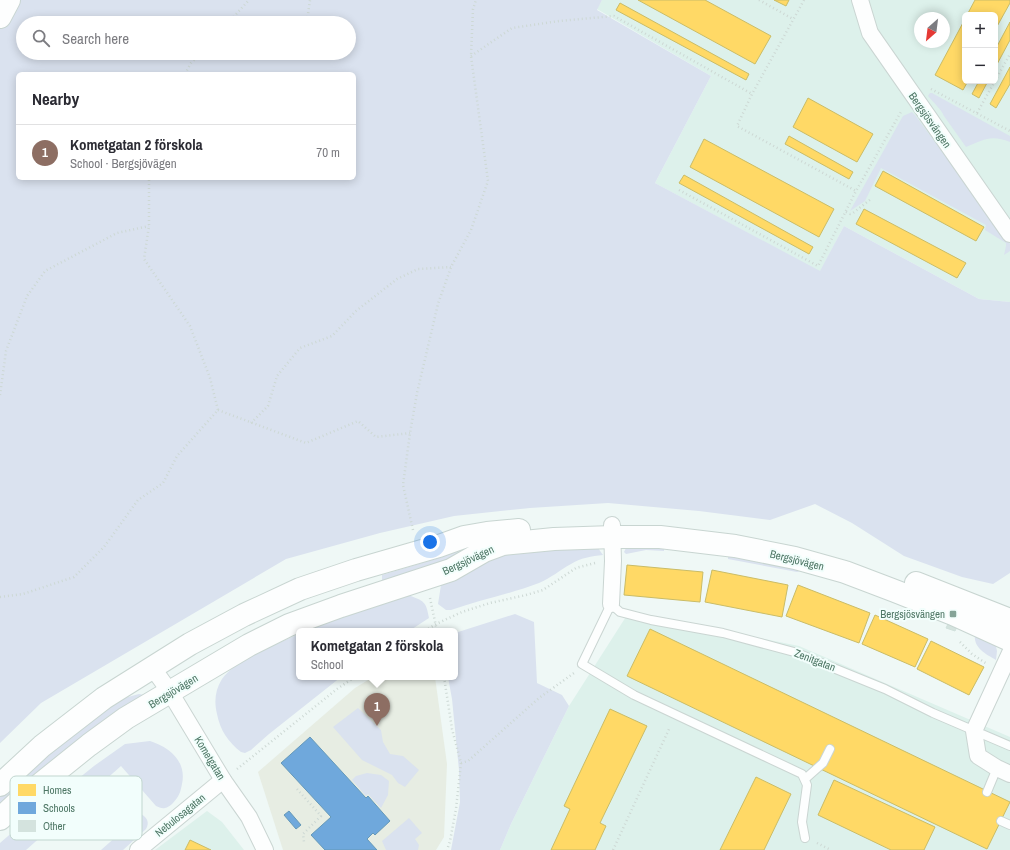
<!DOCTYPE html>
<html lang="en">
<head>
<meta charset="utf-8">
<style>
  :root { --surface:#fff; --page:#f2f2f3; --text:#2b2b33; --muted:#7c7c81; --line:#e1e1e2; --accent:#2563eb }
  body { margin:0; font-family:"Archivo Narrow",sans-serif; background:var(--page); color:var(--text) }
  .controls { position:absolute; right:12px; top:12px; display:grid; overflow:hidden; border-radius:6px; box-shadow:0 2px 10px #0003 }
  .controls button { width:36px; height:36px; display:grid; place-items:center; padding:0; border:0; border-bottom:1px solid var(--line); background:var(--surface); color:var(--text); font:20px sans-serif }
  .compass { position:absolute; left:914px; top:12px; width:36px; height:36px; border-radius:50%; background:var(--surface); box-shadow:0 2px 10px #0003; rotate:208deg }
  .you { position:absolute; left:430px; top:542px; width:14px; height:14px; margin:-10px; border:3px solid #fff; border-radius:50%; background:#1a73e8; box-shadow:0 0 0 6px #1a73e833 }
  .badge { display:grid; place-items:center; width:26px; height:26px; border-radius:50%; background:var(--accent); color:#fff; font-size:13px; font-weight:700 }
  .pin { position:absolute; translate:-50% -33px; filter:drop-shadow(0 1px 2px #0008) }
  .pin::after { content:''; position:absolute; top:21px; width:14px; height:12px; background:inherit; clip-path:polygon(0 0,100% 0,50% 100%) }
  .popup { position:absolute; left:296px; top:628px; width:162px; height:52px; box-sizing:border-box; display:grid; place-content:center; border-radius:6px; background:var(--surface); filter:drop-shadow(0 1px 3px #0005); font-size:13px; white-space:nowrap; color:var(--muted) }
  .popup b { font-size:15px; color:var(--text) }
  .popup::after { content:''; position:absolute; left:50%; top:100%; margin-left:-8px; border:8px solid transparent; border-top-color:var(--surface) }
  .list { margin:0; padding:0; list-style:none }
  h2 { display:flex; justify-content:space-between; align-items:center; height:52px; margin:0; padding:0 16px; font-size:17px }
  h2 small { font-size:13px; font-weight:400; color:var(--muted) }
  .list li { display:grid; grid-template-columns:26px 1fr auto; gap:12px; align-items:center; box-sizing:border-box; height:56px; padding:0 16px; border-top:1px solid var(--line) }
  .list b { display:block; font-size:15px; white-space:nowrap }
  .list p { margin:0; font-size:13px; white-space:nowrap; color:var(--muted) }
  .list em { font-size:13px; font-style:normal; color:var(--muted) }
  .icon { flex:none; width:22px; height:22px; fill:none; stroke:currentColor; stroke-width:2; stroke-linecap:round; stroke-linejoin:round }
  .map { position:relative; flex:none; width:1010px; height:850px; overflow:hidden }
  .search { position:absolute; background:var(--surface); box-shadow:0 2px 10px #0003; left:16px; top:16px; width:340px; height:44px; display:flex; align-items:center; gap:10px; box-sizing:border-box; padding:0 14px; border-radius:22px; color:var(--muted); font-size:15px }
  .panel { position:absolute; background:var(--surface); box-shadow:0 2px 10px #0003; left:16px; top:72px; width:340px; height:108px; border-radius:6px }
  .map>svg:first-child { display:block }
</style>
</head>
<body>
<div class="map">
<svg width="1010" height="850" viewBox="0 0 1010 850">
  <rect width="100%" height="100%" fill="#eff8f6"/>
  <g fill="#ddf1eb" fill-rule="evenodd">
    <path d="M602 0H1010V302L979 299 844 226 820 272 655 183 711 76 597 9ZM965 15H995V81H965ZM920 18H944V42H920Z"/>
    <polygon points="629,612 799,646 1010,737 1010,850 500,850 511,824 569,706"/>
    <polygon points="207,811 222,822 244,850 155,850"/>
  </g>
  <polygon fill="#e7ede3" points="373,677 435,677 447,764 444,837 436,850 283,850 258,772 355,688"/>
  <g fill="#dae2ef" fill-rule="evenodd">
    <path d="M0 0H602L597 10 711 76 655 183 820 271 844 226 979 299 1010 302V573L993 584 962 577 904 556 852 523 815 504 770 520 699 511 608 503 530 508 454 516 380 533 286 559 41 703 0 743ZM23 23H349V53H23ZM18 74H354V178H18Z"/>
    <path d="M930 93H932L1010 136V142C991 134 983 140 966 147L944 116C941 109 933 102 928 96Z"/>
    <polygon points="912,112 915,115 1010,244 1010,251 1004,255 1006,246 1006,243 985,230 986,225 881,168 865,201 850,211 899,123 903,116"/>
    <polygon points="473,541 470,553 382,582 382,575 442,557"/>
    <polygon points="627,546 664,547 664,551 646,550 626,554 624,552"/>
    <path d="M513 548H598L603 555C592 556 580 558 571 564 560 570 551 578 539 583 510 594 480 600 451 610H446L438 604 441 585 459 574Z"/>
    <polygon points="728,553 800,565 800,571 797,572 728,559"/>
    <path d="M408 595C424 601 426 601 429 618L409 631H306L361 609Z"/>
    <polygon points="515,614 534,622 537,683 562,695 569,706 511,824 500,850 451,850 460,802 459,770 452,699 448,677 455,677 455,633"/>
    <path d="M299 634V677H341L269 734 251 750 245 753 241 752C228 742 220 730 217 714 214 702 215 690 222 679 236 659 277 644 299 634Z"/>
    <path d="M975 634 995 642 997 651 996 660C986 654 973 648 975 634Z"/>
    <polygon points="139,694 144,695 143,697 0,809 0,795 24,773 114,703 128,697"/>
    <polygon points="358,708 381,730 383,742 390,754 403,756 419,770 405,787 398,783 392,775 362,760 333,727"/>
    <path d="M150 741C169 747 187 761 182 784 181 789 180 794 177 798 174 802 170 807 165 808 162 809 159 807 156 806L121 766 26 850H0V843L22 824 94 766 125 744Z"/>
    <polygon points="367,773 381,775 389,781 388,795 381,808 368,794 366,796 352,780 356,776"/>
    <path d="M125 809C134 810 154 816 146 829L123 850H101L134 821Z"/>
    <polygon points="409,818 422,833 415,839 419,845 418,850 386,850 382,841"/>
  </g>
  <g fill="#ffd966" stroke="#cabc66">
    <polygon points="638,0 705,0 771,36 755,64"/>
    <polygon points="774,0 789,0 786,6"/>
    <polygon points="975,0 1010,0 1010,3 995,30 995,15 967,15"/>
    <polygon points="620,3 749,74 746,80 616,10"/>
    <polygon points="965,19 965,81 968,81 963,90 935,75"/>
    <polygon points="1010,22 1010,40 995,68 995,50"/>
    <polygon points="1010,67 1010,84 996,108 990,104"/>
    <polygon points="979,81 988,81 979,98 972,94"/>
    <polygon points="808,98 873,134 857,162 793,127"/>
    <polygon points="789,136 853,172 849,179 785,144"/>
    <polygon points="704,139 834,209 819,237 690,167"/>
    <polygon points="883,171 984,227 976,241 875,186"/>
    <polygon points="684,175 813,247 809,254 679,183"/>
    <polygon points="864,209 966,263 957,278 856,224"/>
    <polygon points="627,565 703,572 700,602 624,595"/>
    <polygon points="712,570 788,585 782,617 705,602"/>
    <polygon points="798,585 870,613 859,643 786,616"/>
    <polygon points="875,615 928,639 915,667 862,644"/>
    <polygon points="650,629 1010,802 987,849 627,676"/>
    <polygon points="931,641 984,667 969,695 917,669"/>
    <polygon points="610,709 647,726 600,823 606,826 595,850 551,850 570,809 564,806"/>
    <polygon points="756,777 791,794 764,850 720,850"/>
    <polygon points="834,780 935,827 924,850 891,850 818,815"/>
    <polygon points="190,840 211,850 185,850"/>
  </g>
  <g fill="#6fa8dc" stroke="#6599b8">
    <polygon points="310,737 366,798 368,796 390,821 375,835 373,833 367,839 377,850 325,850 311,835 331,817 281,763"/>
    <polygon points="289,811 301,825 296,829 284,815"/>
  </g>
  <polygon fill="#d4e3de" stroke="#d1e1dc" points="948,624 957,627 955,631 946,628"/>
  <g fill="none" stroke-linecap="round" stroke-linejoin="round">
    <defs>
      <g id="lane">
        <polyline points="805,779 823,763 830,749"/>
        <polyline points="987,792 997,768"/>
        <polyline points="1001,821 1010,825"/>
        <polyline points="805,838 802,822 807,785 802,774 634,695 582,664 611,604 620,612 651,620 723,633 794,652 885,689 933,713 1010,746"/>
      </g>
      <g id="street">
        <polyline points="860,0 870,33 1010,234"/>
        <polyline points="611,604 613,561 612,525"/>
        <polyline points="1010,653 974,731 978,756 997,768 1010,774"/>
        <polyline points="152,667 170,692 223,780 249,817 265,850"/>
        <polyline points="138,850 223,780"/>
      </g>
      <g id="secondary">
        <polyline points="0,17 9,0"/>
        <polyline points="916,583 1010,620"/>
        <polyline points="0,785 42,746 104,698 190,644 244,615 300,589 356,570 439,546 464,537 487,533 519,530"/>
        <polyline points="0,819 18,802 89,745 126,718 249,645 289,625 341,606 451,570 484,551 503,544 554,539 613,537 660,537 735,546 795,558 845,572 895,591 953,614 1010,640"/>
      </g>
    </defs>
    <use href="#lane" stroke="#cad5d2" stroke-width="10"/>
    <use href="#street" stroke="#cad5d2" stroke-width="18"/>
    <use href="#secondary" stroke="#c8d5d1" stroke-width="24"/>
    <g stroke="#cdd8d4" stroke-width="2.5" stroke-dasharray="1 3" stroke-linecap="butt">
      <polyline points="759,0 793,19"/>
      <polyline points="804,0 752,94 737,126 856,191"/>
      <polyline points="307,21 310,0"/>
      <polyline points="228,23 249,0"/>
      <polyline points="471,56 512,28 559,21 614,16 752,94"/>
      <polyline points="185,74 191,63 201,53"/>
      <polyline points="995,81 1010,54"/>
      <polyline points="931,89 1010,131"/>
      <polyline points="977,113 995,81"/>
      <polyline points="679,190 818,266 856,191 902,110"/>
      <polyline points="846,212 850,214 853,213 871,199"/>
      <polyline points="0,395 6,351 27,296 45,271 117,233 149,226"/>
      <polyline points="218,410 306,443 358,421 376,437 410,433"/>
      <polyline points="251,423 268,406 277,376 300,348 332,336 356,311 397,279 418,269 451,267"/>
      <polyline points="413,530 403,485 410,433 417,393 438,304 451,267 471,230 488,181 471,56 473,9 476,0"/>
      <polyline points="0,597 23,594 74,577 104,547 138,500 163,483 177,456 218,410 210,378 190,326 144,259 149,226 149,178"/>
      <polyline points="430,598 437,631"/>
      <polyline points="425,631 436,624 462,612 490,603 526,595 543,590 576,568 595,563"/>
      <polyline points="960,642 972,654 987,664"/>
      <polyline points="444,677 452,729 461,763 456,809 450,841 447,850"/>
      <polyline points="461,763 468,761 539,698 574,673"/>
      <polyline points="237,769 337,689 355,677"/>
      <polyline points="297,789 321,816 303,834 304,842"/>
      <polyline points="817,843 831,850"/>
      <polyline points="613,850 670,727"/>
    </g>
    <use href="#lane" stroke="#fdfefe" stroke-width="8"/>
    <use href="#street" stroke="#fdfefe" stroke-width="16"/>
    <use href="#secondary" stroke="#fdfefe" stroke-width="22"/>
  </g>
  <rect fill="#86a498" stroke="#f2fefc" stroke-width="1.5" x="949" y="610" width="8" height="8" rx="2"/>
  <g text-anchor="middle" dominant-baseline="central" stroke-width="4" stroke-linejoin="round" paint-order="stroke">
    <g font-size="11" fill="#4e7765" stroke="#f2fefc">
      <text transform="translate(930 120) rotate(55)">Bergsjösvängen</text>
      <text transform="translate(468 560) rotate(-25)">Bergsjövägen</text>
      <text transform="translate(797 560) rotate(14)">Bergsjövägen</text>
      <text transform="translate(815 660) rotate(21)">Zenitgatan</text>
      <text transform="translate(173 691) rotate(-31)">Bergsjövägen</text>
      <text transform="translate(210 758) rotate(59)">Kometgatan</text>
      <text transform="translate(180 815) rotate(-39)">Nebulosagatan</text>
    </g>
    <g font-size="11" fill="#4e7765" stroke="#f2fefc" text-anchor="end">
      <text x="945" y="614">Bergsjösvängen</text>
    </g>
  </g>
  <rect x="10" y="776" width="132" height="64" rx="6" fill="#f2fefc" stroke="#c1d6cf" stroke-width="1"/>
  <rect x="18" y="784" width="18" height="12" fill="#ffd966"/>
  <rect x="18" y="802" width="18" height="12" fill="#6fa8dc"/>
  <rect x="18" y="820" width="18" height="12" fill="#d4e3de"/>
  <g font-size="11" fill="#4e7765">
    <text x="43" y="794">Homes</text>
    <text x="43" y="812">Schools</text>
    <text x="43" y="830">Other</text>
  </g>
</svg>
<div class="controls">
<button>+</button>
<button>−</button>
</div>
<svg class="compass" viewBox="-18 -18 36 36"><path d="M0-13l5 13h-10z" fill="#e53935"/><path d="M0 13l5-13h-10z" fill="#7c7c81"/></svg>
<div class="you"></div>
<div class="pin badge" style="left:377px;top:726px;background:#8d6e63">1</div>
<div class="popup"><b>Kometgatan 2 förskola</b>School</div>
<div class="search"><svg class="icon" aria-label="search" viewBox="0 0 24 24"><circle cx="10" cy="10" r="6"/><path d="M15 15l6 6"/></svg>Search here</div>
<section class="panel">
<h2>Nearby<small></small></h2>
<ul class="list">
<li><span class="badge" style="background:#8d6e63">1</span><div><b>Kometgatan 2 förskola</b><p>School · Bergsjövägen</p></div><em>70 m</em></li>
</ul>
</section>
</div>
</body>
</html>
